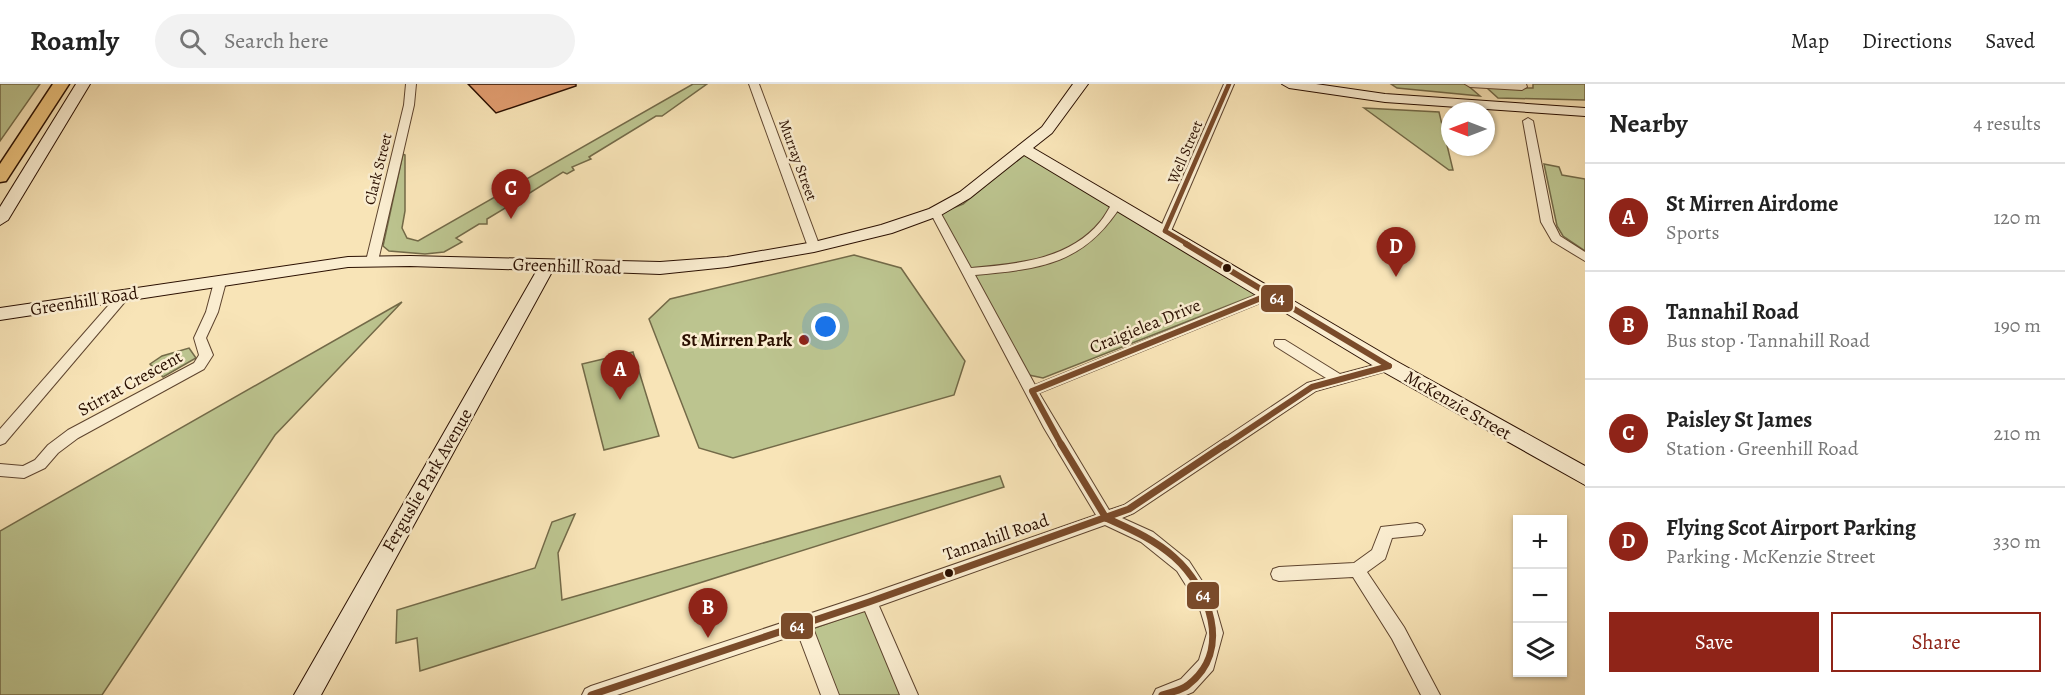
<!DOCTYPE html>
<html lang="en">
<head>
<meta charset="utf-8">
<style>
  :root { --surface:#fff; --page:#f2f2f2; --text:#222; --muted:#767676; --line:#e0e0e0; --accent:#8f2418 }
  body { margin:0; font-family:Alegreya,serif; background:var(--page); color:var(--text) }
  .controls { position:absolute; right:18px; bottom:18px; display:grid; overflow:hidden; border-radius:0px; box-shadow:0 2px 4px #0004 }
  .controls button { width:54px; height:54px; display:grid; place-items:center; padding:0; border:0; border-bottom:2px solid var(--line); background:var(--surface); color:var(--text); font:30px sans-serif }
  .compass { position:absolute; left:1441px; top:18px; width:54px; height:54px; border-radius:50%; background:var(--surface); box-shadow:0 2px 4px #0004; rotate:270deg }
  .you { position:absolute; left:826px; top:243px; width:21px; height:21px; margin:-15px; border:4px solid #fff; border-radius:50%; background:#1a73e8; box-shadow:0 0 0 9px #1a73e833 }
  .badge { display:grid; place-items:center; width:39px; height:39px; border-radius:50%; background:var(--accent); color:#fff; font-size:20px; font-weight:700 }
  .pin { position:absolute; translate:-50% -50px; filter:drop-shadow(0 2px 3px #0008) }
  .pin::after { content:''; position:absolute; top:32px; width:21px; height:18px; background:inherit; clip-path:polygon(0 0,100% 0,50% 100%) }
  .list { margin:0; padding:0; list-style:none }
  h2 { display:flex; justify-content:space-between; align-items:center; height:78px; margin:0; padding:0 24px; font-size:26px }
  h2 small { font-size:20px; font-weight:400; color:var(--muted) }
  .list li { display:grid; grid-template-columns:39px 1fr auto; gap:18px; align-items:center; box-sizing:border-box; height:108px; padding:0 24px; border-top:2px solid var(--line) }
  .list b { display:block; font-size:22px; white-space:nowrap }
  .list p { margin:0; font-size:20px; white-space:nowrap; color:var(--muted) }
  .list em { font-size:20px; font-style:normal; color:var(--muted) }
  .actions { display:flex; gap:12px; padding:18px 24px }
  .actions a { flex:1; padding:14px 0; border:2px solid var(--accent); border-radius:0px; text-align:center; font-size:21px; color:var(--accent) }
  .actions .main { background:var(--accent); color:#fff }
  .icon { flex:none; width:33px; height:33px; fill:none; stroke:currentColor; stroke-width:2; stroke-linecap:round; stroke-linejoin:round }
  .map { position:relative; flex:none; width:1585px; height:611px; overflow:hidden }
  header { display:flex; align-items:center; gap:36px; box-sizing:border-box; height:84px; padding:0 30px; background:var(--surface); border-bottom:2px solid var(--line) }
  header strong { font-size:28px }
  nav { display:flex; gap:33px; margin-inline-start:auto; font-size:21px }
  .search { width:420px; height:54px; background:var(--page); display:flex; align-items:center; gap:15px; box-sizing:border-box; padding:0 21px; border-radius:33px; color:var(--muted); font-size:22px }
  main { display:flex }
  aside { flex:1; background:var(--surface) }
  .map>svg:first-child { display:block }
</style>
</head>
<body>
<header>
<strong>Roamly</strong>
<div class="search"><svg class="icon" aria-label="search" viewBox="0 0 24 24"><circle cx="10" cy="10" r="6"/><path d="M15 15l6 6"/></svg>Search here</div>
<nav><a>Map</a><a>Directions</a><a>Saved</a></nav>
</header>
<main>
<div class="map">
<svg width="1585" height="611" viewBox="0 0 1585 611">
  <rect width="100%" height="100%" fill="#f8e4b7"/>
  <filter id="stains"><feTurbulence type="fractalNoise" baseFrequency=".00333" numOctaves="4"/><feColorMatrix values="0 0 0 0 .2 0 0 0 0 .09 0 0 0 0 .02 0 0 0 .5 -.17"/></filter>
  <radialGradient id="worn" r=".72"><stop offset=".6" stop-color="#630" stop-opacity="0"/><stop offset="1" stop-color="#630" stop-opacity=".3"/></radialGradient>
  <g fill="#bcc48f" stroke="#736a48" stroke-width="1.5">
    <polygon points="0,0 40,0 0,57"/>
    <polygon points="693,0 707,0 662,32 656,32 589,73 591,75 572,83 574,86 567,90 563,88 520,115 522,119 518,122 515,118 487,135 487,140 479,140 456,154 462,158 444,168 425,170 389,167 383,162 403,70 405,71 405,127 402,144 407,154 418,157"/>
    <polygon points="1391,0 1466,0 1480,12 1397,4"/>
    <polygon points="1533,0 1585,0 1585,16 1498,14 1487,4 1533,4"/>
    <polygon points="1364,24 1439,28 1453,86 1449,86"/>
    <polygon points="1025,69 1260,209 1043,294 1029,291 940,129 963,120"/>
    <polygon points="1544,80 1559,83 1562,91 1585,95 1585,167 1563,152 1557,142"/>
    <polygon points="854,171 901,184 965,277 954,311 733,374 699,364 649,235 670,215"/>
    <polygon points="402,218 275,351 102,611 0,611 0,447"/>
    <polygon points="189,264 196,274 163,293 150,280 162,272"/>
    <polygon points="633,268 659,352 604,366 582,280"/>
    <polygon points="1000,392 1004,403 420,587 417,554 396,559 397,526 535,484 552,438 575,430 558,469 562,516"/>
    <polygon points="865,526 902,611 838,611 812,545"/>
  </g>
  <polygon fill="#e09c6f" stroke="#2a0f00" stroke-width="1.5" points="468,0 576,0 576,2 496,29"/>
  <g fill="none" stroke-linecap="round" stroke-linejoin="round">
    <defs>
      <g id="street">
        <polygon points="406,0 416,0 414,21 378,177 372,181 366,177 404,21"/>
        <polygon points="749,0 759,0 820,163 818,166 810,166 808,163"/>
        <polygon points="1224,0 1234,0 1171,147 1169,149 1161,149 1159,147"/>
        <polygon points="1465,0 1526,0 1527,3 1522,6 1470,3"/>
        <polygon points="1528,34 1533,37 1553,138 1560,152 1585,168 1585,177 1552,157 1541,138 1523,37"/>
        <path d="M1117 117 1122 120C1085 180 1041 185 975 191L1035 301 1267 207 1271 206 1277 210 1275 213 1039 309 1109 426 1124 421 1307 299 1326 294 1275 262 1274 259 1275 256H1285L1340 290 1389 277 1396 282 1394 285 1316 307 1134 429 1122 434 1153 448 1189 477 1213 514 1223 549 1213 586 1193 608 1186 611H1153L1156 605 1181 595 1199 576 1207 549 1199 522 1177 487 1141 458 1105 441 879 522 918 611H900L865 527 813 544 839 611H821L798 550 617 611H582L585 605 591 602 869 510 1096 431 1044 344 930 128 935 125 939 126 971 184C1016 180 1069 176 1100 138 1105 132 1109 124 1113 118Z"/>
        <polygon points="220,194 226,198 218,228 206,254 213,271 204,285 78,354 58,369 45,384 24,394 0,392 0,380 23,382 35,376 48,361 68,346 194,279 199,271 194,254 206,228 214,198"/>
        <polygon points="125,206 129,207 131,210 129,213 5,359 0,361 0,345 121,207"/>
        <polygon points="1417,439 1422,441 1425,446 1422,451 1392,454 1385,475 1367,488 1404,543 1440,611 1421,611 1392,555 1353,493 1279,497 1273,495 1271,490 1273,485 1279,483 1354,479 1372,466 1381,443"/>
      </g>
      <g id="secondary">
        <polygon points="76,0 90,0 8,136 0,141 0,123"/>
        <polygon points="1073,0 1088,0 1052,49 1033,64 1396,277 1585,382 1585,401 1382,287 1024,71 970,114 941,131 892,149 814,168 727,183 660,190 553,186 321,611 294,611 537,186 410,182 348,183 0,236 0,224 348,173 410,172 660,178 727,173 814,158 881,141 929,125 960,108 1042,43"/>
        <polygon points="1282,0 1316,0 1385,10 1585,24 1585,32 1385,18 1289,4"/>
      </g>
      <polygon id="primary" points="53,0 69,0 6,97 0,98 0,80"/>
    </defs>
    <use href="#street" stroke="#5e442e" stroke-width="2"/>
    <use href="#secondary" stroke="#2a0f00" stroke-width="2"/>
    <use href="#primary" stroke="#2a0f00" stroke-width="3"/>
    <use href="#street" fill="#faedd0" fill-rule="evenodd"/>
    <use href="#secondary" fill="#faedd0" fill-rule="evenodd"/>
    <use href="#primary" fill="#ecc27c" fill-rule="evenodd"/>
    <defs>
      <g id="bus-1-far2">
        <polyline points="1165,147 1189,161"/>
        <polyline points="1165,147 1229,0"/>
      </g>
      <g id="bus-1-far1">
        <polyline points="1186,160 1389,282"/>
        <polyline points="1062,362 1032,307 1271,210"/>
        <polyline points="1224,362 1312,303 1389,282"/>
      </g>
      <g id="bus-1">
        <polyline points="1061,360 1106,434"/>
        <path d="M1106 434C1130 445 1154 455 1174 473 1209 504 1233 567 1188 601 1181 607 1170 608 1162 611"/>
        <polyline points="591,611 869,518 1129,425 1226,360"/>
      </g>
    </defs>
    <use href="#bus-1-far2" stroke="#faedd0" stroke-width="8"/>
    <use href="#bus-1-far1" stroke="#faedd0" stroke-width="10"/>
    <use href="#bus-1" stroke="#faedd0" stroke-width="11"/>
    <use href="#bus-1-far2" stroke="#7a4b2a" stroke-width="4.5"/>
    <use href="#bus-1-far1" stroke="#7a4b2a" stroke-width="6"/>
    <use href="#bus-1" stroke="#7a4b2a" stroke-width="7"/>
  </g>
  <g fill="#2a0f00" stroke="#faedd0" stroke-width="2">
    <circle cx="1227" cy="184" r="5"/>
    <circle cx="949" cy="489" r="5"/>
  </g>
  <circle fill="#8f2418" stroke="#faedd0" stroke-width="2" cx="804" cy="256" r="6"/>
  <g text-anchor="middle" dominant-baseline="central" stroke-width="5" stroke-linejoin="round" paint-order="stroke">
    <g font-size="15" fill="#2a0f00" stroke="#faedd0">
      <text transform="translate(1185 68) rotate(-67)">Well Street</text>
      <text transform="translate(798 76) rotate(70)">Murray Street</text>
      <text transform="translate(378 85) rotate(-76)">Clark Street</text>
    </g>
    <g font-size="18" fill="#2a0f00" stroke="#faedd0">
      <text transform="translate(567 182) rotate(2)">Greenhill Road</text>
      <text transform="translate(84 217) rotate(-9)">Greenhill Road</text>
      <text transform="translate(1145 242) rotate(-22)">Craigielea Drive</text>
      <text transform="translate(130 299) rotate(-29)">Stirrat Crescent</text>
      <text transform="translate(1458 321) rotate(30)">McKenzie Street</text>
      <text transform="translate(427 396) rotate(-60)">Ferguslie Park Avenue</text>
      <text transform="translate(996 453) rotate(-19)">Tannahill Road</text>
    </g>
    <g font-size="18" font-weight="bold" fill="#2a0f00" stroke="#faedd0" text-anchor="end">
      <text x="792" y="256">St Mirren Park</text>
    </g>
  </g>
  <g stroke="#faedd0" stroke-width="2">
    <rect x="1260" y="200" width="34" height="29" rx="6" fill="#7a4b2a"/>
    <rect x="1186" y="497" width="34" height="29" rx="6" fill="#7a4b2a"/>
    <rect x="780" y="528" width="34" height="28" rx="6" fill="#7a4b2a"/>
  </g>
  <g font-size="16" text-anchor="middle" font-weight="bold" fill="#fff">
    <text x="1277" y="220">64</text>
    <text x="1203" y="517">64</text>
    <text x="797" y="548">64</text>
  </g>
  <rect width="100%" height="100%" filter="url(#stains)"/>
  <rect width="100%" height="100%" fill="url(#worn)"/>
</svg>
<div class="controls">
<button>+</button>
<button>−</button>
<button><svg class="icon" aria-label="layers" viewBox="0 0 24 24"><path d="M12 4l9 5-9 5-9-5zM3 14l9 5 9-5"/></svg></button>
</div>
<svg class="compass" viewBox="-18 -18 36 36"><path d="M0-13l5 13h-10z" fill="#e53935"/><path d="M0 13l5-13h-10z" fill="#767676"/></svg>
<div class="you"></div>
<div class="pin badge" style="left:620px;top:316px">A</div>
<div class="pin badge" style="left:708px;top:554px">B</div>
<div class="pin badge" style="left:511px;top:135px">C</div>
<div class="pin badge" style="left:1396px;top:193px">D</div>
</div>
<aside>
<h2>Nearby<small>4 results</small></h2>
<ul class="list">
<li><span class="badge">A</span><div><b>St Mirren Airdome</b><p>Sports</p></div><em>120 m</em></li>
<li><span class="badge">B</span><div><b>Tannahil Road</b><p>Bus stop · Tannahill Road</p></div><em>190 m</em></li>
<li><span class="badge">C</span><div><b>Paisley St James</b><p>Station · Greenhill Road</p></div><em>210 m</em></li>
<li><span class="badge">D</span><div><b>Flying Scot Airport Parking</b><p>Parking · McKenzie Street</p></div><em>330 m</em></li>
</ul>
<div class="actions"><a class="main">Save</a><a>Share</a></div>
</aside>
</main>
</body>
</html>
